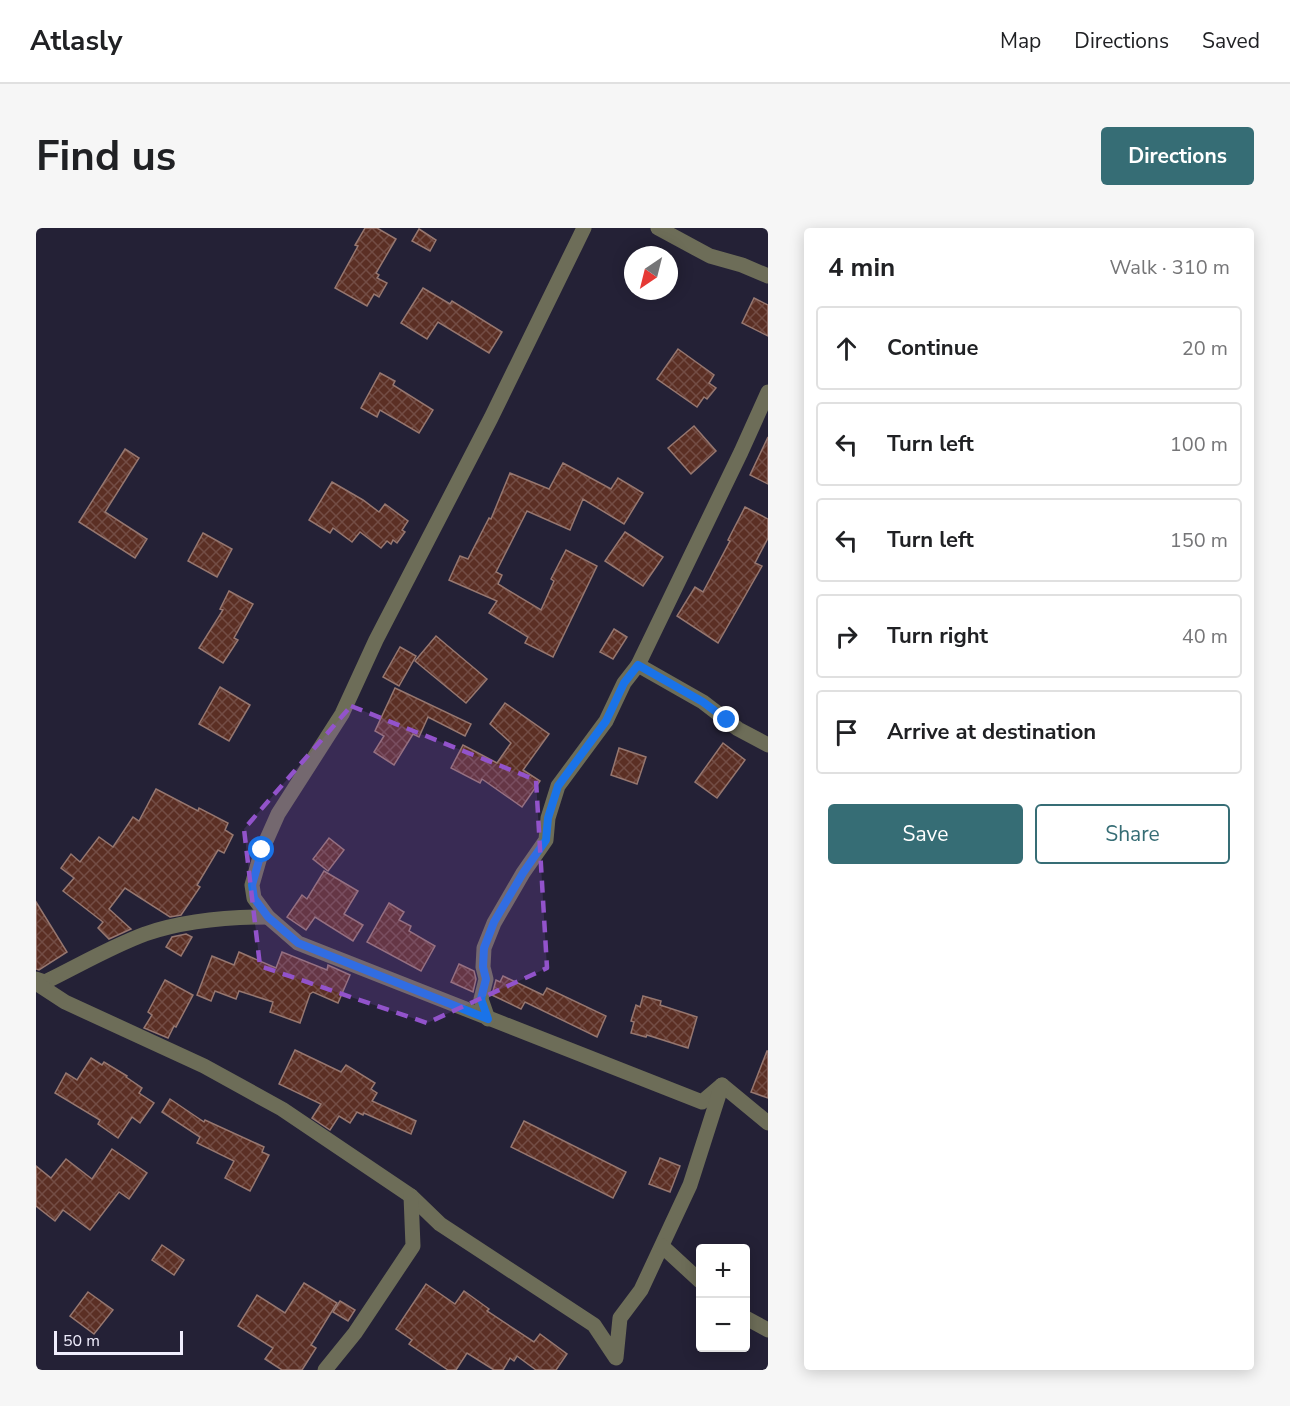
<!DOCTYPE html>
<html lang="en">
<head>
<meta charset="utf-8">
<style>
  :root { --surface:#fff; --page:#f6f6f6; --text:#202124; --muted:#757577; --line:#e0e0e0; --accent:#366d75 }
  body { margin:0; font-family:"Nunito Sans",sans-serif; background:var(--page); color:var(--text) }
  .controls { position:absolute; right:18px; bottom:18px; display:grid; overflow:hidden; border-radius:6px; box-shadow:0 3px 15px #0003 }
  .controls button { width:54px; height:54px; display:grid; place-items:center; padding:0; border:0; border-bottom:2px solid var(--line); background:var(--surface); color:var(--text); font:30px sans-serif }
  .compass { position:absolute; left:588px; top:18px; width:54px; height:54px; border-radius:50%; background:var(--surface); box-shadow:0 3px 15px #0003; rotate:215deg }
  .scale { position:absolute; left:18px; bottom:15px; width:129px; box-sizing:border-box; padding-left:6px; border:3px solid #f0eefd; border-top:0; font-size:16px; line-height:21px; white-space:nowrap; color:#f0eefd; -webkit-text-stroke:4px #242136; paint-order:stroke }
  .stop { position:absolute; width:18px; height:18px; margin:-14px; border:4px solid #1a73e8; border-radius:50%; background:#fff }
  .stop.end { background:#1a73e8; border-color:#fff; box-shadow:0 2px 6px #0008 }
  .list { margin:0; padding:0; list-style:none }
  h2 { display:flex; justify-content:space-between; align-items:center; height:78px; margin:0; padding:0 24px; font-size:26px }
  h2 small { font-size:20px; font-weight:400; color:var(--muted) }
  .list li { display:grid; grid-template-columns:39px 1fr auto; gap:18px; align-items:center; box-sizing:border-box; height:84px; margin:0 12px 12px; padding:0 12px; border:2px solid var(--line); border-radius:6px }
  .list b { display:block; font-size:22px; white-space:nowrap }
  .list em { font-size:20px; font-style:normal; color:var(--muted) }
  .actions { display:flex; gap:12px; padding:18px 24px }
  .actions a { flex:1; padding:14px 0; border:2px solid var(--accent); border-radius:6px; text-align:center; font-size:21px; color:var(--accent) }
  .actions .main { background:var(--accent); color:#fff }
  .icon { flex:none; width:33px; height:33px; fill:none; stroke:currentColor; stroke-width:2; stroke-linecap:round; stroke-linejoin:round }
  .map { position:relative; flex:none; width:732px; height:1142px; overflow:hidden; border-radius:6px }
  header { display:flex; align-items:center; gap:36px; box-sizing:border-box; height:84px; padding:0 30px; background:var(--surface); border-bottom:2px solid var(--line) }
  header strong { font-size:28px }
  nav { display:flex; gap:33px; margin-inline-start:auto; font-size:21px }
  .intro { display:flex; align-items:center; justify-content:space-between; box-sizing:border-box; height:144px; padding:0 36px }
  h1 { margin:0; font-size:42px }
  .button { padding:15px 27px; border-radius:6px; background:var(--accent); color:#fff; font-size:21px; font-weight:700 }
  main { display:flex; gap:36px; padding:0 36px }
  aside { flex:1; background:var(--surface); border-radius:6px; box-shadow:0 3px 15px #0003 }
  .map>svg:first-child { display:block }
</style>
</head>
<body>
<header>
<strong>Atlasly</strong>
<nav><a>Map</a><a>Directions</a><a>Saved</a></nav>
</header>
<div class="intro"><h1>Find us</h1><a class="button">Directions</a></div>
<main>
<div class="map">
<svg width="732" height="1142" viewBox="0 0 732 1142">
  <defs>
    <pattern id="building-cross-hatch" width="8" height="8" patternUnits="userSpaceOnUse" patternTransform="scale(1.5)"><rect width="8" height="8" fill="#5b2f24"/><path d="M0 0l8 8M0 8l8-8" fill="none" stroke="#734d45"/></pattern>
  </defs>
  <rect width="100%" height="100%" fill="#242136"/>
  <g fill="url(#building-cross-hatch)" stroke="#967770" stroke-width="1.5">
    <polygon points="329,0 341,0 360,11 340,45 343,47 341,50 351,55 343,69 338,66 331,78 299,60 322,18 319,17"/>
    <polygon points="383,1 400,12 394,23 376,13"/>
    <polygon points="387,60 414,76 416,73 466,104 453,125 402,94 391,111 365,95"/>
    <polygon points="718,70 732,77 732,108 706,95"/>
    <polygon points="642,121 678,147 673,155 680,160 671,171 668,169 661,179 621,151"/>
    <polygon points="344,145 359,153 357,157 397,182 383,205 344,182 341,189 325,180"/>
    <polygon points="658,198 680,223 655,246 632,220"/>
    <polygon points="732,209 732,256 714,247"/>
    <polygon points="89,221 103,230 69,284 111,311 99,330 43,294"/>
    <polygon points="527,235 575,261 582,250 607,265 588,296 547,271 534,302 491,283 460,344 466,347 462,356 505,382 518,353 515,351 530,322 561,338 517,429 489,415 492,409 453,385 461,373 413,352 424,328 432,331 453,290 455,291 474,245 513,261"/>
    <polygon points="296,254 327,272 343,284 349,276 372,293 366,302 369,304 361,315 357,312 355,316 351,313 345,320 324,304 316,314 297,300 294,305 273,292"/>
    <polygon points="709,279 732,291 732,310 719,335 726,338 682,415 641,388 659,359 667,364 694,313 692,312"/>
    <polygon points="589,304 627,329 607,358 569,333"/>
    <polygon points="167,305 196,321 181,349 152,333"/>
    <polygon points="193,363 217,376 198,410 202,412 187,435 163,420 187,382 184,381"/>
    <polygon points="578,401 591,409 577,431 564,424"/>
    <polygon points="400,408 451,451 430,475 379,433"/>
    <polygon points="364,419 380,428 363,458 347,449"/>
    <polygon points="184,459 214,477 193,513 163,496"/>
    <polygon points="359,460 435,496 429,508 392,489 383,509 377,506 358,537 338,524 348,508 339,503"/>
    <polygon points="469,475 513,506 487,542 504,553 486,579 446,551 444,555 415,540 427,517 461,535 475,515 454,496"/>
    <polygon points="687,515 709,532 681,570 659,554"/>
    <polygon points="583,520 610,529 601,556 575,547"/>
    <polygon points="120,561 162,583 163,580 192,595 189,602 197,607 188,625 182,622 161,657 164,659 145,687 134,689 89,660 73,681 95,701 73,711 62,700 67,694 27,663 38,650 25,640 35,626 44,634 63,609 77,619 97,589 103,593"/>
    <polygon points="293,610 308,622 292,643 277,631"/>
    <polygon points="288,643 322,663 308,686 327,697 317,713 279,689 270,702 251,689 266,667 271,671"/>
    <polygon points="0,674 31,724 3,742 0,741"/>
    <polygon points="353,675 368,684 363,692 375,698 373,703 399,718 385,743 331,714"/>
    <polygon points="150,706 156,709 145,728 130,719 136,709"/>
    <polygon points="203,724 240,740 246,724 291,742 292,737 314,747 302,775 277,764 274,766 264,795 234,784 237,774 203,763 200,771 179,763 175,773 161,767 176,728 198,737"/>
    <polygon points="423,736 438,743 440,751 437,764 415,754"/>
    <polygon points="467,748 507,767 511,760 570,788 561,809 489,774 485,781 456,767 460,752 464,754"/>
    <polygon points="129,752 157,767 140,799 138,798 132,810 108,800 116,787 112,784"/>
    <polygon points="607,768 625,773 624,777 661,789 652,820 611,807 610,809 595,805 598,794 595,793 600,777 604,779"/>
    <polygon points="259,822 305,844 310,837 339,855 335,861 341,865 336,873 380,893 375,906 328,885 327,887 321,884 314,895 303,888 294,902 276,890 285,876 243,856"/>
    <polygon points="731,823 732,823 732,870 715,864"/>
    <polygon points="55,830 66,837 68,834 91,848 90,849 106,860 103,865 118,875 104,895 96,889 82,910 62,896 64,892 19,865 30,845 41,852"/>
    <polygon points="134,871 168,894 169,892 228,919 226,924 233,927 214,963 189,950 198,933 161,915 164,909 126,884"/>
    <polygon points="488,893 590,944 577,970 475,919"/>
    <polygon points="76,921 111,945 93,971 83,964 54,1002 27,982 19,993 0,978 0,938 15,950 30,931 56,951"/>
    <polygon points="624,930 644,938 634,964 613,956"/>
    <polygon points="126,1017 148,1032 138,1047 116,1032"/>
    <polygon points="268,1055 301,1075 275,1117 280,1120 266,1142 246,1142 229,1131 237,1120 202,1098 221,1067 249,1085"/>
    <polygon points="390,1056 419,1076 428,1063 453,1081 451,1083 498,1114 504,1106 531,1126 520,1142 500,1142 481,1128 478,1133 474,1130 467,1142 458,1142 431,1125 420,1142 412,1142 373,1116 376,1112 360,1101"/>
    <polygon points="52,1064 77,1082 58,1106 34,1088"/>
    <polygon points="304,1073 319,1082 312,1093 297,1084"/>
  </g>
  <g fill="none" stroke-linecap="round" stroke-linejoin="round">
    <g stroke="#6d6d58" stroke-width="15">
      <polyline points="548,0 455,190 340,412 306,486 242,586 226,622 216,657 218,670 232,689 262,715 666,874 686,857 732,895"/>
      <polyline points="622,0 674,28 706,37 732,48"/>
      <polyline points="602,437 667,474 702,501 732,517"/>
      <path d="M0 751 9 754C42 738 74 719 109 706 147 693 192 689 232 689"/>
      <polyline points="0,755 29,774 168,838 246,881 375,968 404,996 558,1097 580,1130 584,1090 605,1062 654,957 686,857"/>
      <polyline points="452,791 445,771 450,751 447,739 448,720 458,695 487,645 510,612 512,590 522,558 570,493 588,455 602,437 705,224 732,164"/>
      <polyline points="626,1018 664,1053"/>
      <polyline points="710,1090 732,1102"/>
      <polyline points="289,1142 319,1105 377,1018 375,968"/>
    </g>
  </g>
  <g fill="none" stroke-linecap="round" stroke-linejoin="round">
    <polyline stroke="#1a73e8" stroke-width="8" points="226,622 216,657 218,670 232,689 262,715 452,791 445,771 450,751 447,739 448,720 458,694 487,645 510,612 512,590 522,558 570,493 588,455 602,437 667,474 691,492"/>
  </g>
  <path fill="#9253cb" fill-opacity="0.2" stroke="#9253cb" stroke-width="4.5" stroke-dasharray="12 8" stroke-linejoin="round" d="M315 478 500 552 511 740 391 795 224 738 208 601Z"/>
</svg>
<div class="controls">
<button>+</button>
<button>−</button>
</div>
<svg class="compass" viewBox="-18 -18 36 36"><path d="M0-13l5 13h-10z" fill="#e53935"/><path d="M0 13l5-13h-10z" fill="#757577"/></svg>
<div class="scale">50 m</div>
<div class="stop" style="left:226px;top:622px"></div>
<div class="stop end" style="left:691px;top:492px"></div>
</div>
<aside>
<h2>4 min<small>Walk · 310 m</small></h2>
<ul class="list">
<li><svg class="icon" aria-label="ahead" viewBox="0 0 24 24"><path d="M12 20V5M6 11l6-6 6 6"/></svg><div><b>Continue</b></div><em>20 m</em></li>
<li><svg class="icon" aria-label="left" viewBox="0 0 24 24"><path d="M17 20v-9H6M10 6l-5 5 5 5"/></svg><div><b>Turn left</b></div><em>100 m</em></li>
<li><svg class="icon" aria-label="left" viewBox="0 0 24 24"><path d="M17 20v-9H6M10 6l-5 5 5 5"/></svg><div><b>Turn left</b></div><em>150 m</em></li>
<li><svg class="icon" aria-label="right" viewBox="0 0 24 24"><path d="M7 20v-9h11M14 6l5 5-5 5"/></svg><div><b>Turn right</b></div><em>40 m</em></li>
<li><svg class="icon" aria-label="arrive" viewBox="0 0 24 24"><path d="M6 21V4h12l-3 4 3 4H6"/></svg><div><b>Arrive at destination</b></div></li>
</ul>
<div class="actions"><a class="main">Save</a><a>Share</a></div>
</aside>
</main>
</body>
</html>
